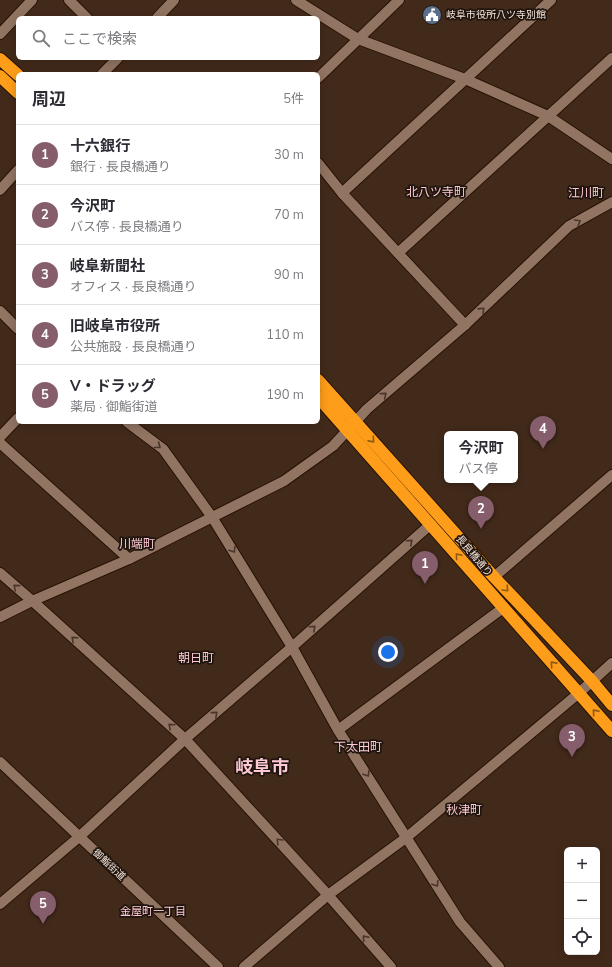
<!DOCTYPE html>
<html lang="ja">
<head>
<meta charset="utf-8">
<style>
  :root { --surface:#fff; --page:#f7f7f7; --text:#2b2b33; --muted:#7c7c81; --line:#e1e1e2; --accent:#855d6b }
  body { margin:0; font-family:"Nunito Sans","Noto Sans JP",sans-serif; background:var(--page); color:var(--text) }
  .controls { position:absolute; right:12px; bottom:12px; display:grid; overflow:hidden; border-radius:6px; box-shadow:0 2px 10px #0003 }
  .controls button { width:36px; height:36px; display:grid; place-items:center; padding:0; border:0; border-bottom:1px solid var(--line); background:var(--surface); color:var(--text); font:20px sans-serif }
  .you { position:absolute; left:388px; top:652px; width:14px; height:14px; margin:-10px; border:3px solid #fff; border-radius:50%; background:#1a73e8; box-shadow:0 0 0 6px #1a73e833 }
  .badge { display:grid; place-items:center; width:26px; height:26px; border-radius:50%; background:var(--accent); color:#fff; font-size:13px; font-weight:700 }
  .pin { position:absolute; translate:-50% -33px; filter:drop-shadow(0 1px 2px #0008) }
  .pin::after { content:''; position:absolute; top:21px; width:14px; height:12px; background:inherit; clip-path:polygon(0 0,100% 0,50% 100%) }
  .popup { position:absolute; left:444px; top:431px; width:74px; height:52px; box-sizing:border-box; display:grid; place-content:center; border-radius:6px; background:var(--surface); filter:drop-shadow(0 1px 3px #0005); font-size:13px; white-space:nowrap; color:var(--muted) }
  .popup b { font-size:15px; color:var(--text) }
  .popup::after { content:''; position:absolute; left:50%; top:100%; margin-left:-8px; border:8px solid transparent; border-top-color:var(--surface) }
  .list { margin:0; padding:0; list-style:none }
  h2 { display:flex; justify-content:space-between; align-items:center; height:52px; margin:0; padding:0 16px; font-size:17px }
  h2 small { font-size:13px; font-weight:400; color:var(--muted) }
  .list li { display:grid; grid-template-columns:26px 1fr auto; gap:12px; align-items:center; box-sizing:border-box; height:60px; padding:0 16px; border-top:1px solid var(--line) }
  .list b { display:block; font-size:15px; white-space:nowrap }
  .list p { margin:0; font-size:13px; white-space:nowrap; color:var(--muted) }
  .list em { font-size:13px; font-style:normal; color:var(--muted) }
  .icon { flex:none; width:22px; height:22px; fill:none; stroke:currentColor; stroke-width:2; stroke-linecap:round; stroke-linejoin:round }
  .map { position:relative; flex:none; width:612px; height:967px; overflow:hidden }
  .search { position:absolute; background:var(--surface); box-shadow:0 2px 10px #0003; left:16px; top:16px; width:304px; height:44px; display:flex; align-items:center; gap:10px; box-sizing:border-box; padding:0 14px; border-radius:6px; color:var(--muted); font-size:15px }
  .panel { position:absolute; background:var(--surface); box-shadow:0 2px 10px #0003; left:16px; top:72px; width:304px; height:352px; border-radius:6px }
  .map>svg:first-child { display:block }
</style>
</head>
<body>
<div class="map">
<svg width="612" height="967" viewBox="0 0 612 967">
  <rect width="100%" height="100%" fill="#422a1a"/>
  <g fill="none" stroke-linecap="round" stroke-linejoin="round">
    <defs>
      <g id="minor">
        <polyline points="69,0 87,18"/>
        <polyline points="296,0 358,39 465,79 548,116 612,159"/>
        <polyline points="157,18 174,0"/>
        <polyline points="0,34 32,0"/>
        <polyline points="102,74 118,58"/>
        <polyline points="318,78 399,0"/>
        <polyline points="318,163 342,193 465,325"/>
        <polyline points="0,190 18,170"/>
        <polyline points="342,193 551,0"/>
        <polyline points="398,253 612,58"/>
        <polyline points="0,311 18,329"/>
        <polyline points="127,422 163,449 212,517 292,647 338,730 460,922 499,967"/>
        <polyline points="0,437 18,418"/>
        <polyline points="0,443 129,559"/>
        <polyline points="0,573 37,605 185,739 328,895 391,967"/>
        <polyline points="494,577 612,475"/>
        <polyline points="0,617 32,601 129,559 284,481 333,446 367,409 465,325 569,226 612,202"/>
        <polyline points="338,730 503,608"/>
        <polyline points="0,762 218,967"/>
        <polyline points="0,904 79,837 185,739 292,647 431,524"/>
        <polyline points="244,967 328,895 407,837 579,693 612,663"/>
      </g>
      <g id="highway">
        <polyline points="0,59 18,75"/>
        <polyline points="0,76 18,93"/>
        <polyline points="318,380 494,577 592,681 612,705"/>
        <polyline points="318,397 612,731"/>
      </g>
    </defs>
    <use href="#minor" stroke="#281203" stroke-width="12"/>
    <use href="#highway" stroke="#281203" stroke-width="14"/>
    <use href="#minor" stroke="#917462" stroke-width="10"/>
    <use href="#highway" stroke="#fe9d19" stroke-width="12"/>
  </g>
  <defs><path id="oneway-chevron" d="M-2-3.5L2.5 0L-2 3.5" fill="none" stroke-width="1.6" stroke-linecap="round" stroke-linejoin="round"/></defs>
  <g stroke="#48362b">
    <use href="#oneway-chevron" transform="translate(578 222) rotate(-30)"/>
    <use href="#oneway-chevron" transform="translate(482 310) rotate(-44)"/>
    <use href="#oneway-chevron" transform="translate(384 395) rotate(-40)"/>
    <use href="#oneway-chevron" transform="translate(158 446) rotate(38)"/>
    <use href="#oneway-chevron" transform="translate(410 542) rotate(-42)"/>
    <use href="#oneway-chevron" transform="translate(233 550) rotate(58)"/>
    <use href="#oneway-chevron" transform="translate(16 587) rotate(-140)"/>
    <use href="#oneway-chevron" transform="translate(313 628) rotate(-42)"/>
    <use href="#oneway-chevron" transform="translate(74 639) rotate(-138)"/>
    <use href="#oneway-chevron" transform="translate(215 714) rotate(-41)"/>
    <use href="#oneway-chevron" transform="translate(171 726) rotate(-138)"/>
    <use href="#oneway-chevron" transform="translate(367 774) rotate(58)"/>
    <use href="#oneway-chevron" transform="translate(279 841) rotate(-133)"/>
    <use href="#oneway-chevron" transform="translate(436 884) rotate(58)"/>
    <use href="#oneway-chevron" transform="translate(365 938) rotate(-131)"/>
  </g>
  <g stroke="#8f5914">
    <use href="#oneway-chevron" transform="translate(372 440) rotate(48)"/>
    <use href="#oneway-chevron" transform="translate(458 556) rotate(-130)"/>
    <use href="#oneway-chevron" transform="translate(506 589) rotate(47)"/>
    <use href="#oneway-chevron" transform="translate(553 664) rotate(-132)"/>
    <use href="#oneway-chevron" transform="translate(595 712) rotate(-132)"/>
  </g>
  <defs>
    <symbol id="civic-disc" viewBox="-11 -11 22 22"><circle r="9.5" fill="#5c6f8a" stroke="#20150e"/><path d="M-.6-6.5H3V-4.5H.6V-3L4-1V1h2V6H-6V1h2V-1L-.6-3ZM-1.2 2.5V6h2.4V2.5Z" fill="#fff"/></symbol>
  </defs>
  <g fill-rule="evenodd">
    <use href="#civic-disc" x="421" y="4" width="22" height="22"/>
  </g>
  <g text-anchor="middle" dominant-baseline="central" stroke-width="3.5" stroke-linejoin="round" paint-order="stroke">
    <g font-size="10" fill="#f7e7dd" stroke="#20150e" text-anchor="start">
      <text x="446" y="15">岐阜市役所八ツ寺別館</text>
    </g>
    <g font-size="10" fill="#f7e7dd" stroke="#20150e">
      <text transform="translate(474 556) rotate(50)">長良橋通り</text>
      <text transform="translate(109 865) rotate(43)">御鮨街道</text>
    </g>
    <g font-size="11" fill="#fdc9d4" stroke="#20150e">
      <text x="153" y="911">金屋町一丁目</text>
    </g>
    <g font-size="12" fill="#fdc9d4" stroke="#20150e">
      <text x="436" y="192">北八ツ寺町</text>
      <text x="586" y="193">江川町</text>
      <text x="137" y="544">川端町</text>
      <text x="196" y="658">朝日町</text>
      <text x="358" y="747">下太田町</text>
      <text x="464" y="810">秋津町</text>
    </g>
    <g font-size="18" font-weight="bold" fill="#fdc9d4" stroke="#20150e">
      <text x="262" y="767">岐阜市</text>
    </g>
  </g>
</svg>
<div class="controls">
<button>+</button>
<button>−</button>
<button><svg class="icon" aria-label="locate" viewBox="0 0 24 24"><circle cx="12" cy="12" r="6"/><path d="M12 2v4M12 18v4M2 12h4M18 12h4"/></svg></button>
</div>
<div class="you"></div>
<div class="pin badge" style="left:425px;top:584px">1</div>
<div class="pin badge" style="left:481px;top:529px">2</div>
<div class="popup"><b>今沢町</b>バス停</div>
<div class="pin badge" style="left:572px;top:757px">3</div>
<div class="pin badge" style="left:543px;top:449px">4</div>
<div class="pin badge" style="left:43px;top:924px">5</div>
<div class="search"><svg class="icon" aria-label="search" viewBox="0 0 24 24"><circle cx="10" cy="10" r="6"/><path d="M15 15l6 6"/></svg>ここで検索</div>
<section class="panel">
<h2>周辺<small>5件</small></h2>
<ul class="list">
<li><span class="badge">1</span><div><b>十六銀行</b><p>銀行 · 長良橋通り</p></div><em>30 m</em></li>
<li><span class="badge">2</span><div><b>今沢町</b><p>バス停 · 長良橋通り</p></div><em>70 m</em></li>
<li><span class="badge">3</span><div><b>岐阜新聞社</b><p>オフィス · 長良橋通り</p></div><em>90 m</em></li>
<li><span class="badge">4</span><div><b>旧岐阜市役所</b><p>公共施設 · 長良橋通り</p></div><em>110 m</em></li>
<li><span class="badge">5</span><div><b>V・ドラッグ</b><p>薬局 · 御鮨街道</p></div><em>190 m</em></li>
</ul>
</section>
</div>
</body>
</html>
